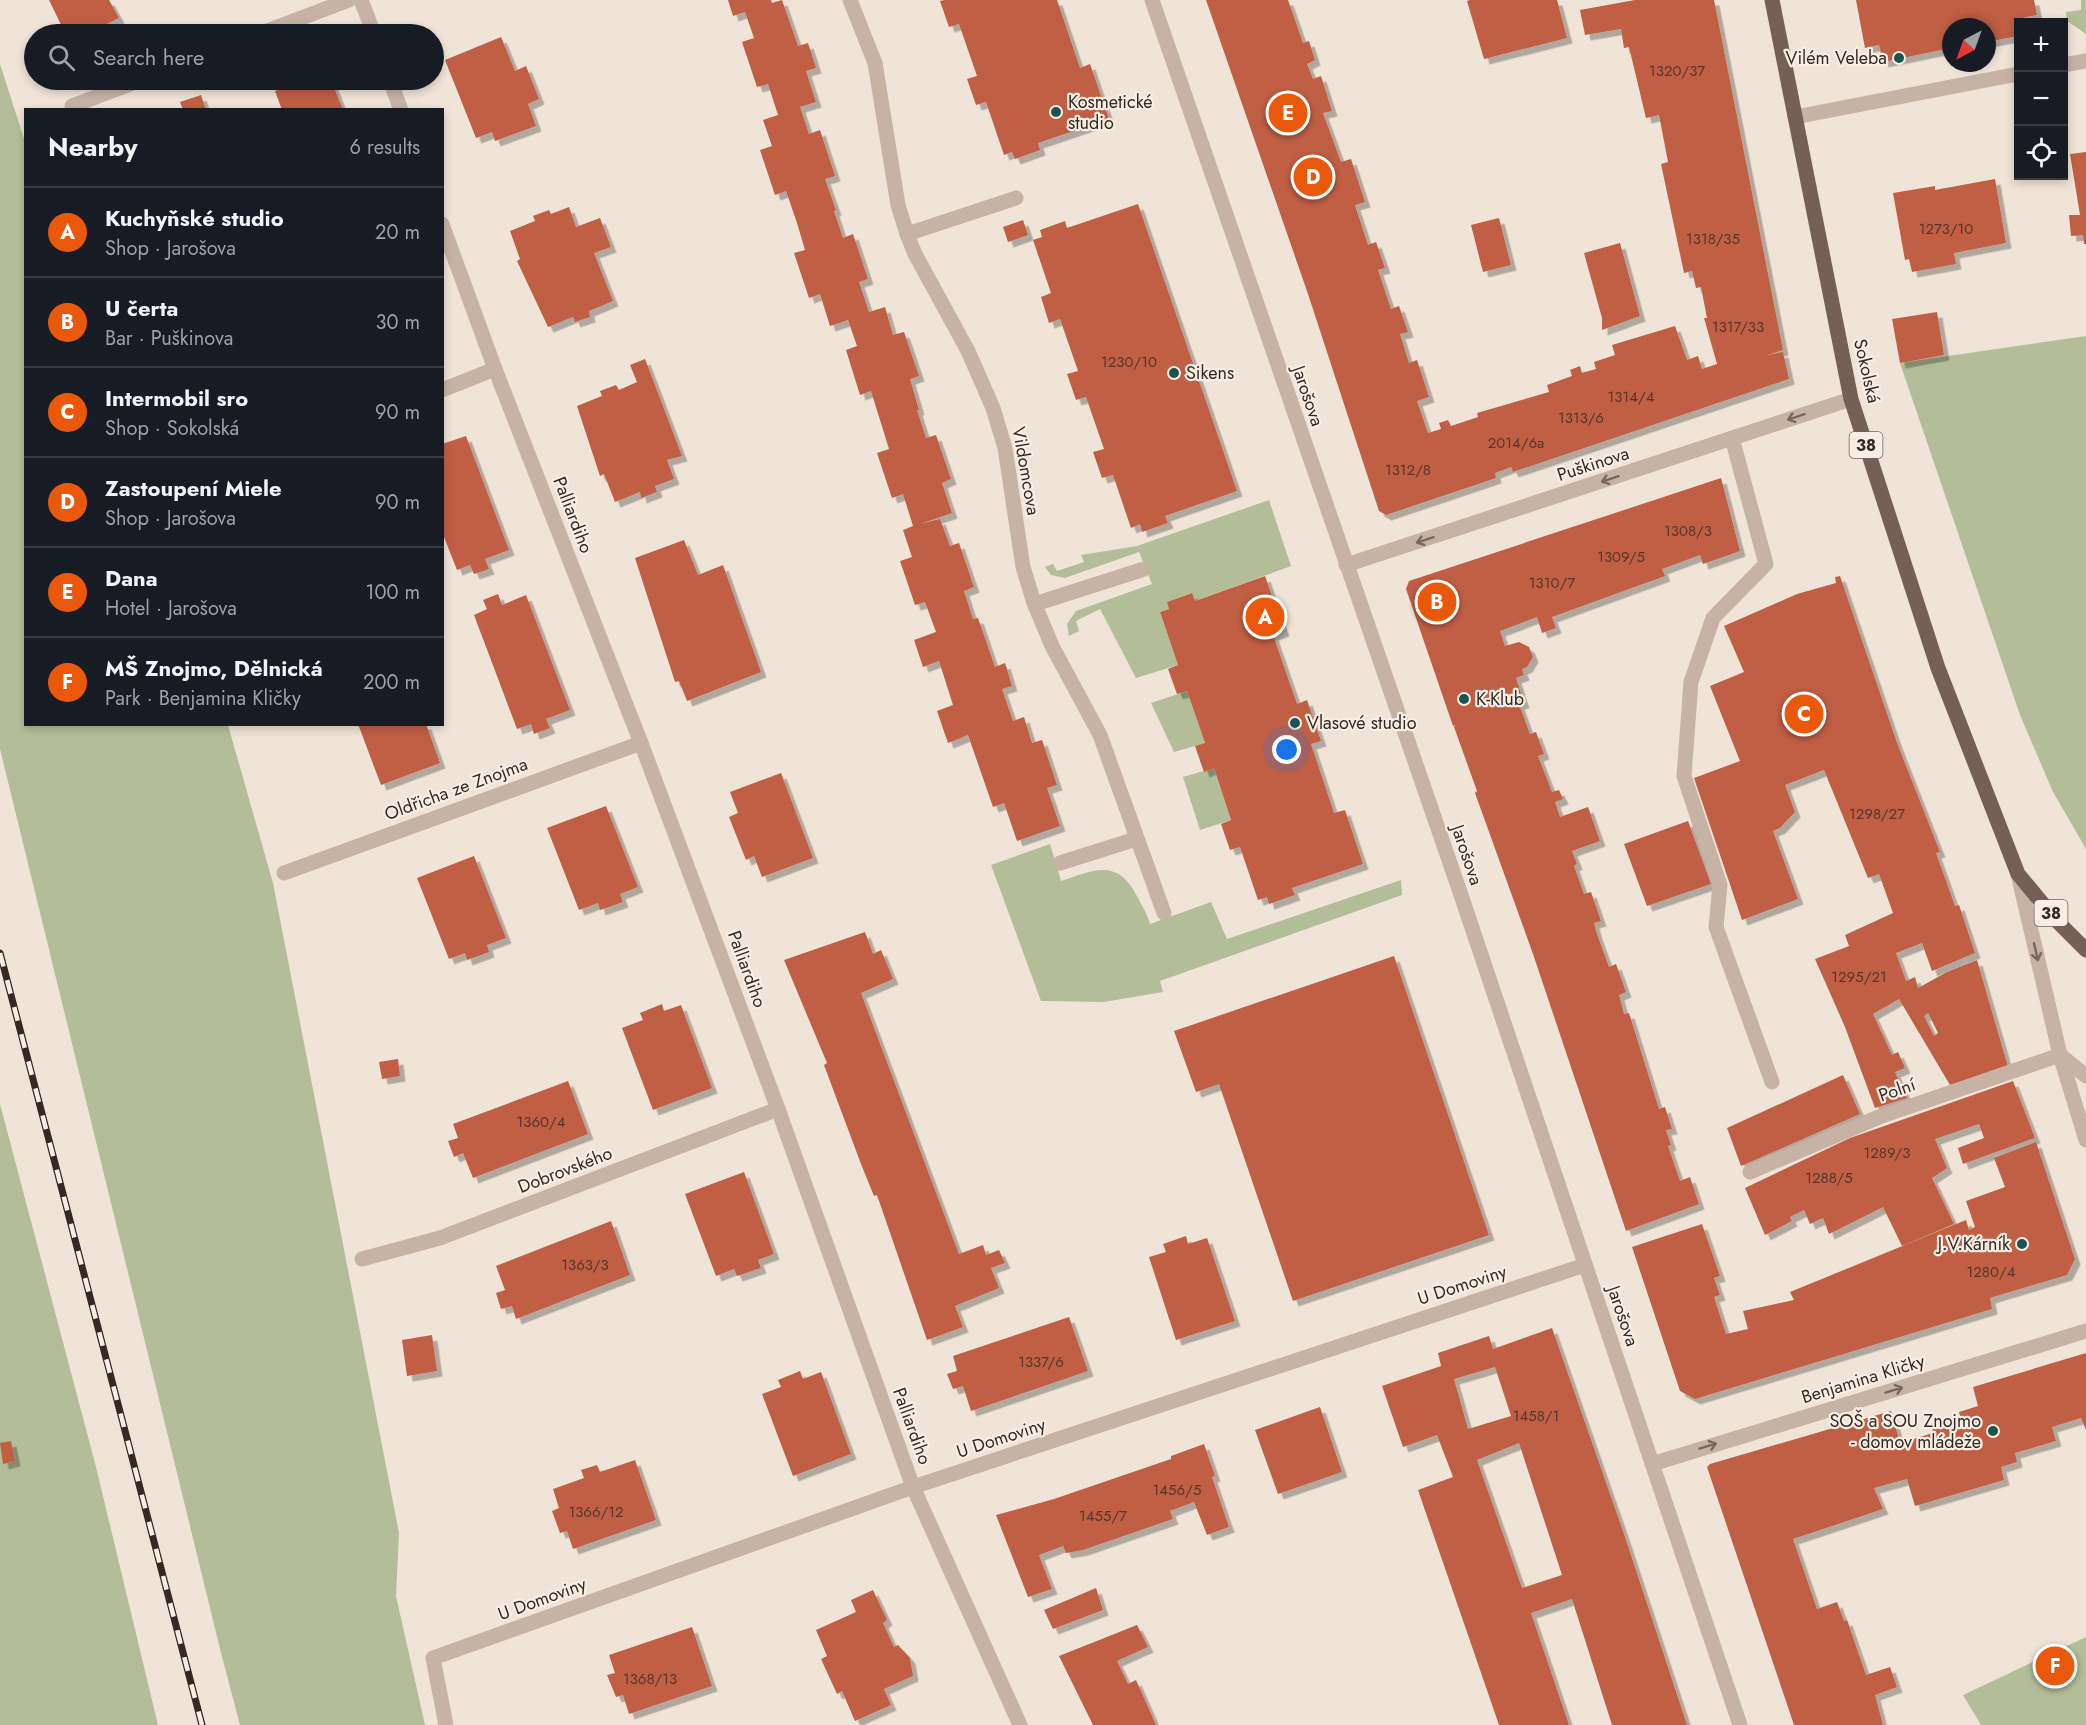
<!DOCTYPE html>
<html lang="en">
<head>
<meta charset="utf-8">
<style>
  :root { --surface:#171b24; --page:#20242c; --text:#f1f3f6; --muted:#9ea1a6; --line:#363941; --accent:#ea580c }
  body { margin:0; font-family:Jost,sans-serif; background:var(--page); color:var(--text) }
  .controls { position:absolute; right:18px; top:18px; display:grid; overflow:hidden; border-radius:0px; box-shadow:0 3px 9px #0003 }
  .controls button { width:54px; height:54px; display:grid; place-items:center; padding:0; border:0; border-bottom:2px solid var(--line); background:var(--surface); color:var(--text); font:30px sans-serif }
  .compass { position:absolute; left:1942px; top:18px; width:54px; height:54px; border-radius:50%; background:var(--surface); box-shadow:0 3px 9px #0003; rotate:221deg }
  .you { position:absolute; left:1287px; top:750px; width:21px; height:21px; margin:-15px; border:4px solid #fff; border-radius:50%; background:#1a73e8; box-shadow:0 0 0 9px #1a73e833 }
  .badge { display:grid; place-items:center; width:39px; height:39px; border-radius:50%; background:var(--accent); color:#fff; font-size:20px; font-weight:700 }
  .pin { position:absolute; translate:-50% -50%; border:3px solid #fff; box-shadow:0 2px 6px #0006 }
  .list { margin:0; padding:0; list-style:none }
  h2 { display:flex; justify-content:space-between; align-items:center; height:78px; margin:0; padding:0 24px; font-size:26px }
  h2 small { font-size:20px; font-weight:400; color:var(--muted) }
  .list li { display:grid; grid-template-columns:39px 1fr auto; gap:18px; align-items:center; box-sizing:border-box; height:90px; padding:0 24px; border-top:2px solid var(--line) }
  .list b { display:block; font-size:22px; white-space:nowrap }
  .list p { margin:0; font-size:20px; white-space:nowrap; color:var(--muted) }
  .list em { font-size:20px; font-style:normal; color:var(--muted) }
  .icon { flex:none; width:33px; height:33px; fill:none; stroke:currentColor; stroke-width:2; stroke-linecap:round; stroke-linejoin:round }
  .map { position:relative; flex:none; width:2086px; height:1725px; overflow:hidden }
  .search { position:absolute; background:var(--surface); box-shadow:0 3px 9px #0003; left:24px; top:24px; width:420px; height:66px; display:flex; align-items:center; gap:15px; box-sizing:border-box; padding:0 21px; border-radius:33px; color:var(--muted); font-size:22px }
  .panel { position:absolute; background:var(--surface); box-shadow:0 3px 9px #0003; left:24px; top:108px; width:420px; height:618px; border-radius:0px }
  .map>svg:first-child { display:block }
</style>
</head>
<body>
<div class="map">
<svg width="2086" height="1725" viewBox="0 0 2086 1725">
  <defs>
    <filter id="shadow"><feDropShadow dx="5.5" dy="5.5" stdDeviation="0" flood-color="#0004"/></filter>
  </defs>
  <rect width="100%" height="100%" fill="#f0e4d8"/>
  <g fill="#b3be99">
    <polygon points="2081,0 2086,0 2086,34 2067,21 2066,12 2081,10"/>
    <polygon points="0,64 26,145 26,724 228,725 273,883 399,1533 396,1596 425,1725 240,1725 221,1653 0,749"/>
    <polygon points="2086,336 2086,849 2053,792 2020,715 1900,363"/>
    <polygon points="1269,500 1291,566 1195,601 1191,593 1167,602 1169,609 1160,612 1178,665 1136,678 1100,609 1076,621 1079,631 1069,636 1067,624 1076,611 1152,584 1139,552 1065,578 1051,575 1045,567 1053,564 1057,571 1084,562 1081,555 1137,546"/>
    <polygon points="1187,691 1205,743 1174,752 1151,703"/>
    <polygon points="1214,768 1231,820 1200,830 1183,777"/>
    <path d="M1050 844 1061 881C1096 869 1118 858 1138 898 1142 906 1148 915 1150 924L1211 902 1227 939 1401 880 1402 895 1160 981 1163 992 1104 1002 1041 1001 991 865Z"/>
    <polygon points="0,1104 96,1467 158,1725 0,1725"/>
    <polygon points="2086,1637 2086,1725 1981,1725 1963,1695"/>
  </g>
  <g fill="#c15e45" fill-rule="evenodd" filter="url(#shadow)">
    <polygon points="49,0 109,0 119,18 93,31 94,34 61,34 65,33"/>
    <polygon points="728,0 771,0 772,3 782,0 798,46 808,43 816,68 806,71 816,102 800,107 809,134 820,130 835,176 825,179 836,210 834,211 843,238 853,234 868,279 859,282 869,312 885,307 893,335 904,332 919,376 910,379 919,410 917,410 926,438 936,435 951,479 942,483 952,513 920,524 940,519 950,546 959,543 974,587 964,591 973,619 978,618 995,667 1005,663 1012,686 1002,689 1013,721 1024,717 1032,743 1042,740 1057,785 1047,788 1060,826 1017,841 1004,803 993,807 968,735 948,743 937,711 953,705 939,661 923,667 914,640 936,632 925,602 915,605 900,561 912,557 903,530 913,526 903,494 892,498 877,453 889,449 871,391 860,395 846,350 857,346 848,320 830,326 820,294 809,298 794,253 805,250 797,223 786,191 775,195 760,150 772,146 763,120 778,115 768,84 757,87 742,42 754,38 745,12 733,16"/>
    <polygon points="945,0 1057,0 1080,68 1090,64 1109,119 1038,143 1040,150 1015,159 1012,152 1004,155 986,102 976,105 967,79 977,76 959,24 949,27 940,1"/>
    <polygon points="1206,0 1288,0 1303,43 1309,41 1315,60 1307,64 1313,79 1321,76 1332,111 1323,113 1341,162 1351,159 1365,202 1355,205 1368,245 1376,242 1385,268 1378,270 1391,309 1399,306 1408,332 1400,334 1409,363 1417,360 1429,397 1417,401 1428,433 1441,429 1439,423 1448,420 1451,426 1478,417 1477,413 1549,392 1547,385 1572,376 1570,370 1580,366 1582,373 1596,369 1594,362 1615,355 1612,345 1675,326 1687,360 1698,356 1702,369 1717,364 1704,318 1707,318 1701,287 1696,288 1692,271 1684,273 1661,164 1668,162 1659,115 1646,118 1629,47 1624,48 1621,29 1585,35 1580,10 1635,0 1714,0 1783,350 1767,355 1783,352 1789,379 1513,472 1511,467 1495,473 1496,478 1386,515 1379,511 1308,294"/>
    <polygon points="1470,0 1557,0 1567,38 1484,59 1467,1"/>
    <polygon points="1856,0 2034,0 2037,15 2022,18 2023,22 2018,22 2018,36 1987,42 1987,27 1951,27 1951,48 1883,62 1879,45 1865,48"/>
    <polygon points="501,37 515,71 526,66 539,99 528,104 536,126 495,141 492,132 476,138 445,60"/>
    <polygon points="300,80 331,80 343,110 282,110 275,91 301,82"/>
    <polygon points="201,95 206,110 183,110 180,102"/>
    <polygon points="2086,152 2086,244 2084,244 2083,235 2071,236 2069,215 2080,215 2070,154"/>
    <polygon points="1995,179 2006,243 1954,253 1956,264 1912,272 1909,259 1905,260 1893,193 1935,186 1935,190"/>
    <polygon points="1138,204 1237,491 1165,516 1168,523 1142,532 1140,524 1131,528 1113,475 1102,478 1093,452 1104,449 1086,397 1076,400 1067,374 1078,371 1060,319 1049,323 1041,297 1051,293 1033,240 1042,237 1040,230 1065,221 1067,228"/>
    <polygon points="569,207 576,227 600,218 611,247 594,253 613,301 589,311 590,317 575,322 573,317 548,327 517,261 520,259 510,231 535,221 533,216 549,210 551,214"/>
    <polygon points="1499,218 1511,265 1483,272 1471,225"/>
    <polygon points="1023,220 1028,235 1008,242 1003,227"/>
    <polygon points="1620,243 1640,316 1602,330 1602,318 1584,253"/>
    <polygon points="1937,312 1944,355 1900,363 1892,319"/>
    <polygon points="645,359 682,456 667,460 674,479 655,486 657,492 641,498 640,492 615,502 604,474 600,476 577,406 602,396 600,391 616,385 619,390 637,382 630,365"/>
    <polygon points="466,436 509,550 485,559 489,569 474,574 470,565 457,570 442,532 442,444"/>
    <polygon points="1721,478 1740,551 1703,564 1700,555 1662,569 1665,576 1552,617 1556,628 1542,633 1537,617 1500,631 1505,646 1519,642 1529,647 1533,657 1527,667 1522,669 1524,675 1516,678 1524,703 1519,704 1530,734 1536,732 1544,754 1538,756 1552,792 1559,790 1563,799 1555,802 1560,817 1588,807 1600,841 1572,851 1577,864 1574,866 1584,894 1591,892 1601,921 1594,923 1597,934 1609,967 1616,964 1626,992 1619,995 1624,1014 1629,1013 1659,1109 1665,1107 1672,1129 1666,1130 1671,1145 1668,1146 1680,1181 1690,1177 1699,1204 1626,1231 1533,954 1475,793 1477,791 1454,727 1455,725 1453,726 1406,589 1409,581"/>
    <polygon points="684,540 698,575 723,565 761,672 687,701 679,681 675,682 635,558"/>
    <polygon points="1265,576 1284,631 1273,635 1297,704 1307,700 1321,741 1311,744 1334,813 1345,810 1363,864 1292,888 1295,895 1269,904 1267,897 1258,900 1240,847 1230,850 1221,824 1231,820 1214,768 1204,772 1195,746 1205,743 1187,691 1177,694 1168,669 1178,665 1160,612 1169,609 1167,602 1192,593 1195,601"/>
    <path d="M1840 576 1897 743 1940 852 1936 853 1955 906 1959 905 1975 953 1932 971 1922 943 1896 953 1906 981 1915 977 1918 988 1947 972 1977 960 2008 1067 1950 1085 1899 999 1873 1014 1892 1055 1898 1052 1905 1068 1895 1072 1907 1098 1875 1108 1845 1027 1815 959 1849 946 1845 935 1893 913 1879 874 1868 878 1824 770 1785 785 1795 812 1780 828 1773 831 1798 899 1742 920 1694 778 1740 761 1710 686 1744 672 1724 626 1797 594 1836 583 1835 577ZM1928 1013 1938 1033 1934 1036 1924 1016Z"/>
    <polygon points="498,594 502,605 526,595 570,710 546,719 550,728 534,734 531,724 517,729 474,615 487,609 483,600"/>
    <polygon points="358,724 426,724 440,763 381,785"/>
    <polygon points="781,773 813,858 762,877 754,856 746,860 729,817 738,813 730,792"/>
    <polygon points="606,806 638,887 620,894 623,902 600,910 598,903 579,910 547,828"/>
    <polygon points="1688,821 1711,884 1647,906 1624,844"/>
    <polygon points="474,856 506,938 487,945 489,952 467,960 465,953 449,959 417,878"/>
    <polygon points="865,932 873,954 881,950 893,979 861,993 959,1254 983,1245 986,1255 999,1250 1005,1263 991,1268 999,1288 955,1306 963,1327 927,1340 877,1195 874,1196 861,1164 824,1065 827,1063 784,960"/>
    <polygon points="1394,956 1489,1235 1293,1301 1219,1084 1196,1092 1174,1031"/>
    <polygon points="662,1004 664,1011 681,1005 712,1088 653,1110 622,1028 643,1020 640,1013"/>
    <polygon points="398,1059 400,1076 382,1079 379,1062"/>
    <polygon points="1843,1075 1860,1114 1741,1166 1727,1128"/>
    <polygon points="568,1081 588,1134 473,1178 463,1153 454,1157 448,1141 458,1138 453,1124"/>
    <polygon points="2013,1081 2035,1138 1963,1164 1958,1148 1984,1138 1979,1124 1935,1139 1947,1168 1932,1178 1954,1224 1902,1246 1883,1207 1829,1234 1823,1218 1810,1224 1804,1210 1790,1217 1792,1221 1765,1235 1745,1188 1850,1138"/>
    <polygon points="2036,1142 2075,1259 2067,1275 1990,1298 1992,1309 1890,1340 1695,1399 1680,1391 1632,1247 1702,1224 1720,1276 1714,1278 1720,1295 1714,1297 1726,1334 1748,1329 1743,1311 1794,1300 1790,1292 1966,1220 1969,1230 1975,1227 1966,1201 2005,1187 1994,1158"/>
    <polygon points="744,1172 774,1254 758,1260 761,1268 737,1276 734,1269 716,1276 685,1194"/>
    <polygon points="611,1221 630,1275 516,1319 512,1306 501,1309 496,1293 505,1290 496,1266"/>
    <polygon points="1186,1236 1188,1244 1207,1238 1235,1321 1176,1340 1149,1257 1166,1252 1163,1244"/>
    <polygon points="1069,1317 1088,1371 971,1411 963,1386 953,1389 947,1374 957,1371 953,1356"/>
    <path d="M1552 1328 1625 1537 1687 1725H1612L1572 1599 1531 1613 1569 1725H1499L1418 1490 1453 1477 1437 1435 1403 1447 1382 1386 1441 1366 1438 1353 1489 1336 1493 1349ZM1495 1367 1511 1416 1468 1429 1454 1379ZM1519 1443 1562 1575 1522 1588 1477 1460Z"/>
    <polygon points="432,1335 437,1371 407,1376 402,1340"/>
    <polygon points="2086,1353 2086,1430 2081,1418 2052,1427 2056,1441 2015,1453 2017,1462 2001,1467 2004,1480 1915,1506 1907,1479 1874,1488 1883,1509 1793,1539 1817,1609 1837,1602 1844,1621 1847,1620 1866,1675 1890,1667 1897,1687 1875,1695 1883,1725 1794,1725 1707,1467 1710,1464 1891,1411 1900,1443 1933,1433 1932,1428 1961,1420 1959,1412 1978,1406 1973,1387"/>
    <polygon points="800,1371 803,1379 821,1372 851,1454 793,1476 762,1394 781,1387 778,1380"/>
    <polygon points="1320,1407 1342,1472 1278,1494 1255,1430"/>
    <polygon points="11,1441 15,1461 3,1464 0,1443"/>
    <polygon points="1204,1444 1215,1476 1212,1477 1229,1527 1207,1535 1194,1502 1170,1511 1173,1519 1083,1550 1066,1553 1063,1546 1039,1555 1052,1589 1028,1597 996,1515 1054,1499 1171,1459 1171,1456"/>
    <polygon points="635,1460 656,1520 573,1549 567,1531 560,1533 552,1511 559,1508 553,1489 584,1478 581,1470 597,1465 600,1472"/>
    <polygon points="1096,1588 1103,1610 1053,1629 1044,1610"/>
    <polygon points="873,1590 887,1620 883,1623 894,1647 898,1645 910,1658 913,1676 884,1689 891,1705 855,1721 842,1691 837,1694 821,1659 827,1656 816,1630 856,1612 851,1600"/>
    <polygon points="1137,1625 1148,1647 1117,1661 1128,1684 1136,1680 1156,1725 1093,1725 1059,1656"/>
    <polygon points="692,1627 712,1686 629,1714 623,1695 616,1697 607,1675 615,1673 609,1655"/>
  </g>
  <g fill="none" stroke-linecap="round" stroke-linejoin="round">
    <g stroke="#c7b3a5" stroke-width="15">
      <polyline points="907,234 1016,198"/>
      <polyline points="1732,438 1766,564 1713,618 1691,682 1684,776 1720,885 1716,927 1772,1082"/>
      <polyline points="1035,604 1144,569"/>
    </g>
    <g stroke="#c7b3a5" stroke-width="15">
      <polyline points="361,0 374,34"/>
      <polyline points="850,0 875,63 898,205 907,234 915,254 968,351 993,408 1005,448 1023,567 1034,603 1052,646 1100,735 1164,913"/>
      <polyline points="1152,0 1460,892 1740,1725"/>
      <polyline points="259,34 349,0"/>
      <polyline points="2064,65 2086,61"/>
      <polyline points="390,80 401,110"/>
      <polyline points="72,106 141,80"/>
      <polyline points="1795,117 2018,74"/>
      <polyline points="442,224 495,369 641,743 778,1109 913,1487 1020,1725"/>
      <polyline points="442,390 495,369"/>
      <polyline points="1346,565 1851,399"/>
      <polyline points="1060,863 1136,839"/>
      <polyline points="284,873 641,743"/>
      <polyline points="2018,874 2060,1055 2086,1140"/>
      <polyline points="2060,1055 2086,1076"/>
      <polyline points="1750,1172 1879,1117 2060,1055"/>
      <polyline points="362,1259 440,1238 778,1109"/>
      <polyline points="1652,1464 2086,1331"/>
      <polyline points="446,1725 433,1658 913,1487 1585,1265"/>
    </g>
    <polyline stroke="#756058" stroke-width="15" points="1772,0 1851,399 1938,668 2018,874 2058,922 2086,950"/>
    <defs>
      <polyline id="rail" points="0,953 202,1725"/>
    </defs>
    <use href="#rail" stroke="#332a26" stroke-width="7"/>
    <use href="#rail" stroke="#f8eee4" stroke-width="4.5" stroke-dasharray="14" stroke-linecap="butt"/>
  </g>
  <defs><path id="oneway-shaft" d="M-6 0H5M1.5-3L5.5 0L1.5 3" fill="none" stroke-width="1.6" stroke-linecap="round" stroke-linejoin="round" transform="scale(1.5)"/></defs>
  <g stroke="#76685f">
    <use href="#oneway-shaft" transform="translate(1796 417) rotate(162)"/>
    <use href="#oneway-shaft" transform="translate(1610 479) rotate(162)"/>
    <use href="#oneway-shaft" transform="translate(1425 540) rotate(162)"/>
    <use href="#oneway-shaft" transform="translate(2036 952) rotate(77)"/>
    <use href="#oneway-shaft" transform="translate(1894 1390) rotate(-17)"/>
    <use href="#oneway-shaft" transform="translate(1708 1446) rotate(-17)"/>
  </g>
  <g fill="#1d5253" stroke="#f8eee4" stroke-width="2">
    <circle cx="1899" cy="58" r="6"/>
    <circle cx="1056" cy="112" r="6"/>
    <circle cx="1174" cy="373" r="6"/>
    <circle cx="1464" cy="699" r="6"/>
    <circle cx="1295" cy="723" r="6"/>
    <circle cx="2022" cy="1244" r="6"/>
    <circle cx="1993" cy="1431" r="6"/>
  </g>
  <g text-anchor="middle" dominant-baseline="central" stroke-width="4.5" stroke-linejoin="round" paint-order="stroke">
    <g font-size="15" fill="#56372e">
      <text x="1677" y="71">1320/37</text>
      <text x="1946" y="229">1273/10</text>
      <text x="1713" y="239">1318/35</text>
      <text x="1738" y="327">1317/33</text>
      <text x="1129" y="362">1230/10</text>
      <text x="1631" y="397">1314/4</text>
      <text x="1581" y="418">1313/6</text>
      <text x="1516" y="443">2014/6a</text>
      <text x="1408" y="470">1312/8</text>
      <text x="1688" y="531">1308/3</text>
      <text x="1621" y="557">1309/5</text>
      <text x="1552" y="583">1310/7</text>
      <text x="1877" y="814">1298/27</text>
      <text x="1859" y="977">1295/21</text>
      <text x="541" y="1122">1360/4</text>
      <text x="1887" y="1153">1289/3</text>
      <text x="1829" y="1178">1288/5</text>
      <text x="585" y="1265">1363/3</text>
      <text x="1991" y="1272">1280/4</text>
      <text x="1041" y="1362">1337/6</text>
      <text x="1536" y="1416">1458/1</text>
      <text x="1177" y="1490">1456/5</text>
      <text x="596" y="1512">1366/12</text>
      <text x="1103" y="1516">1455/7</text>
      <text x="650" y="1679">1368/13</text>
    </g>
    <g fill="#f8eee4" stroke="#6e655f" stroke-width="1.5">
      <rect x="1849.5" y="432" width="33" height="26" rx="4.5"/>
      <rect x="2034.5" y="900" width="33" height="26" rx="4.5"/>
    </g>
    <g font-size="16" font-weight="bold" fill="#332a26">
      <text x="1866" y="445">38</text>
      <text x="2051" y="913">38</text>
    </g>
    <g font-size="18" fill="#332a26" stroke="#f8eee4" text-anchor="start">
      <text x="1887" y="58" text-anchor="end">Vilém Veleba</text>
      <text x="1068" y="102">Kosmetické<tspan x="1068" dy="21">studio</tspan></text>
      <text x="1186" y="373">Sikens</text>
      <text x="1476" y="699">K-Klub</text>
      <text x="1307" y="723">Vlasové studio</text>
      <text x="2010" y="1244" text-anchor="end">J.V.Kárník</text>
      <text x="1981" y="1421" text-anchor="end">SOŠ a SOU Znojmo<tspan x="1981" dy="21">- domov mládeže</tspan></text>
    </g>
    <g font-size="18" fill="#332a26" stroke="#f8eee4">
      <text transform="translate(1867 371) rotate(77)">Sokolská</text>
      <text transform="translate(1308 396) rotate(71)">Jarošova</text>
      <text transform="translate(1593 464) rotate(-18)">Puškinova</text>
      <text transform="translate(1026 471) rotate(80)">Vildomcova</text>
      <text transform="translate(573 515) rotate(69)">Palliardiho</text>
      <text transform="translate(456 789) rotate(-20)">Oldřicha ze Znojma</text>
      <text transform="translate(1467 855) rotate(71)">Jarošova</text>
      <text transform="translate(747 969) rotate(70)">Palliardiho</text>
      <text transform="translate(1897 1090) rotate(-19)">Polní</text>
      <text transform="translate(565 1170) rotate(-21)">Dobrovského</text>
      <text transform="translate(1462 1285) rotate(-18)">U Domoviny</text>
      <text transform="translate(1623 1316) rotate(71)">Jarošova</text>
      <text transform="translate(1863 1379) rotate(-17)">Benjamina Kličky</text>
      <text transform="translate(912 1426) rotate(70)">Palliardiho</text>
      <text transform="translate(1001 1438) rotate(-18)">U Domoviny</text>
      <text transform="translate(542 1599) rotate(-20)">U Domoviny</text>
    </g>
  </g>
</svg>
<div class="controls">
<button>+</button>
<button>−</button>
<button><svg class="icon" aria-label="locate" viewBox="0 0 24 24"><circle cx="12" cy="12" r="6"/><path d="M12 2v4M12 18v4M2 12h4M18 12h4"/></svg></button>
</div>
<svg class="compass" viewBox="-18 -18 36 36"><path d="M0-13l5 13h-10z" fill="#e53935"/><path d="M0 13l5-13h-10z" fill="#9ea1a6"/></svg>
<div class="you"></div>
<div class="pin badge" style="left:1265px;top:617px">A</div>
<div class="pin badge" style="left:1437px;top:602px">B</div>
<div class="pin badge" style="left:1804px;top:714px">C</div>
<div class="pin badge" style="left:1313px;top:177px">D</div>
<div class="pin badge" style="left:1288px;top:113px">E</div>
<div class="pin badge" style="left:2055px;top:1666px">F</div>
<div class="search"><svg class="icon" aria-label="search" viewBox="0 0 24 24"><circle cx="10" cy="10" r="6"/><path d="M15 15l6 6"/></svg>Search here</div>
<section class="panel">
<h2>Nearby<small>6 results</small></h2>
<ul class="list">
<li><span class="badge">A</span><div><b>Kuchyňské studio</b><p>Shop · Jarošova</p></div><em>20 m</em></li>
<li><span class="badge">B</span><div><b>U čerta</b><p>Bar · Puškinova</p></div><em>30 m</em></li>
<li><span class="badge">C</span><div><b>Intermobil sro</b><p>Shop · Sokolská</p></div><em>90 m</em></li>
<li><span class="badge">D</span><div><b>Zastoupení Miele</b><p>Shop · Jarošova</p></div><em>90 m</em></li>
<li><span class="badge">E</span><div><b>Dana</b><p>Hotel · Jarošova</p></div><em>100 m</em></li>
<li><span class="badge">F</span><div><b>MŠ Znojmo, Dělnická</b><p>Park · Benjamina Kličky</p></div><em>200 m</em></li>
</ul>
</section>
</div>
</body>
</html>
